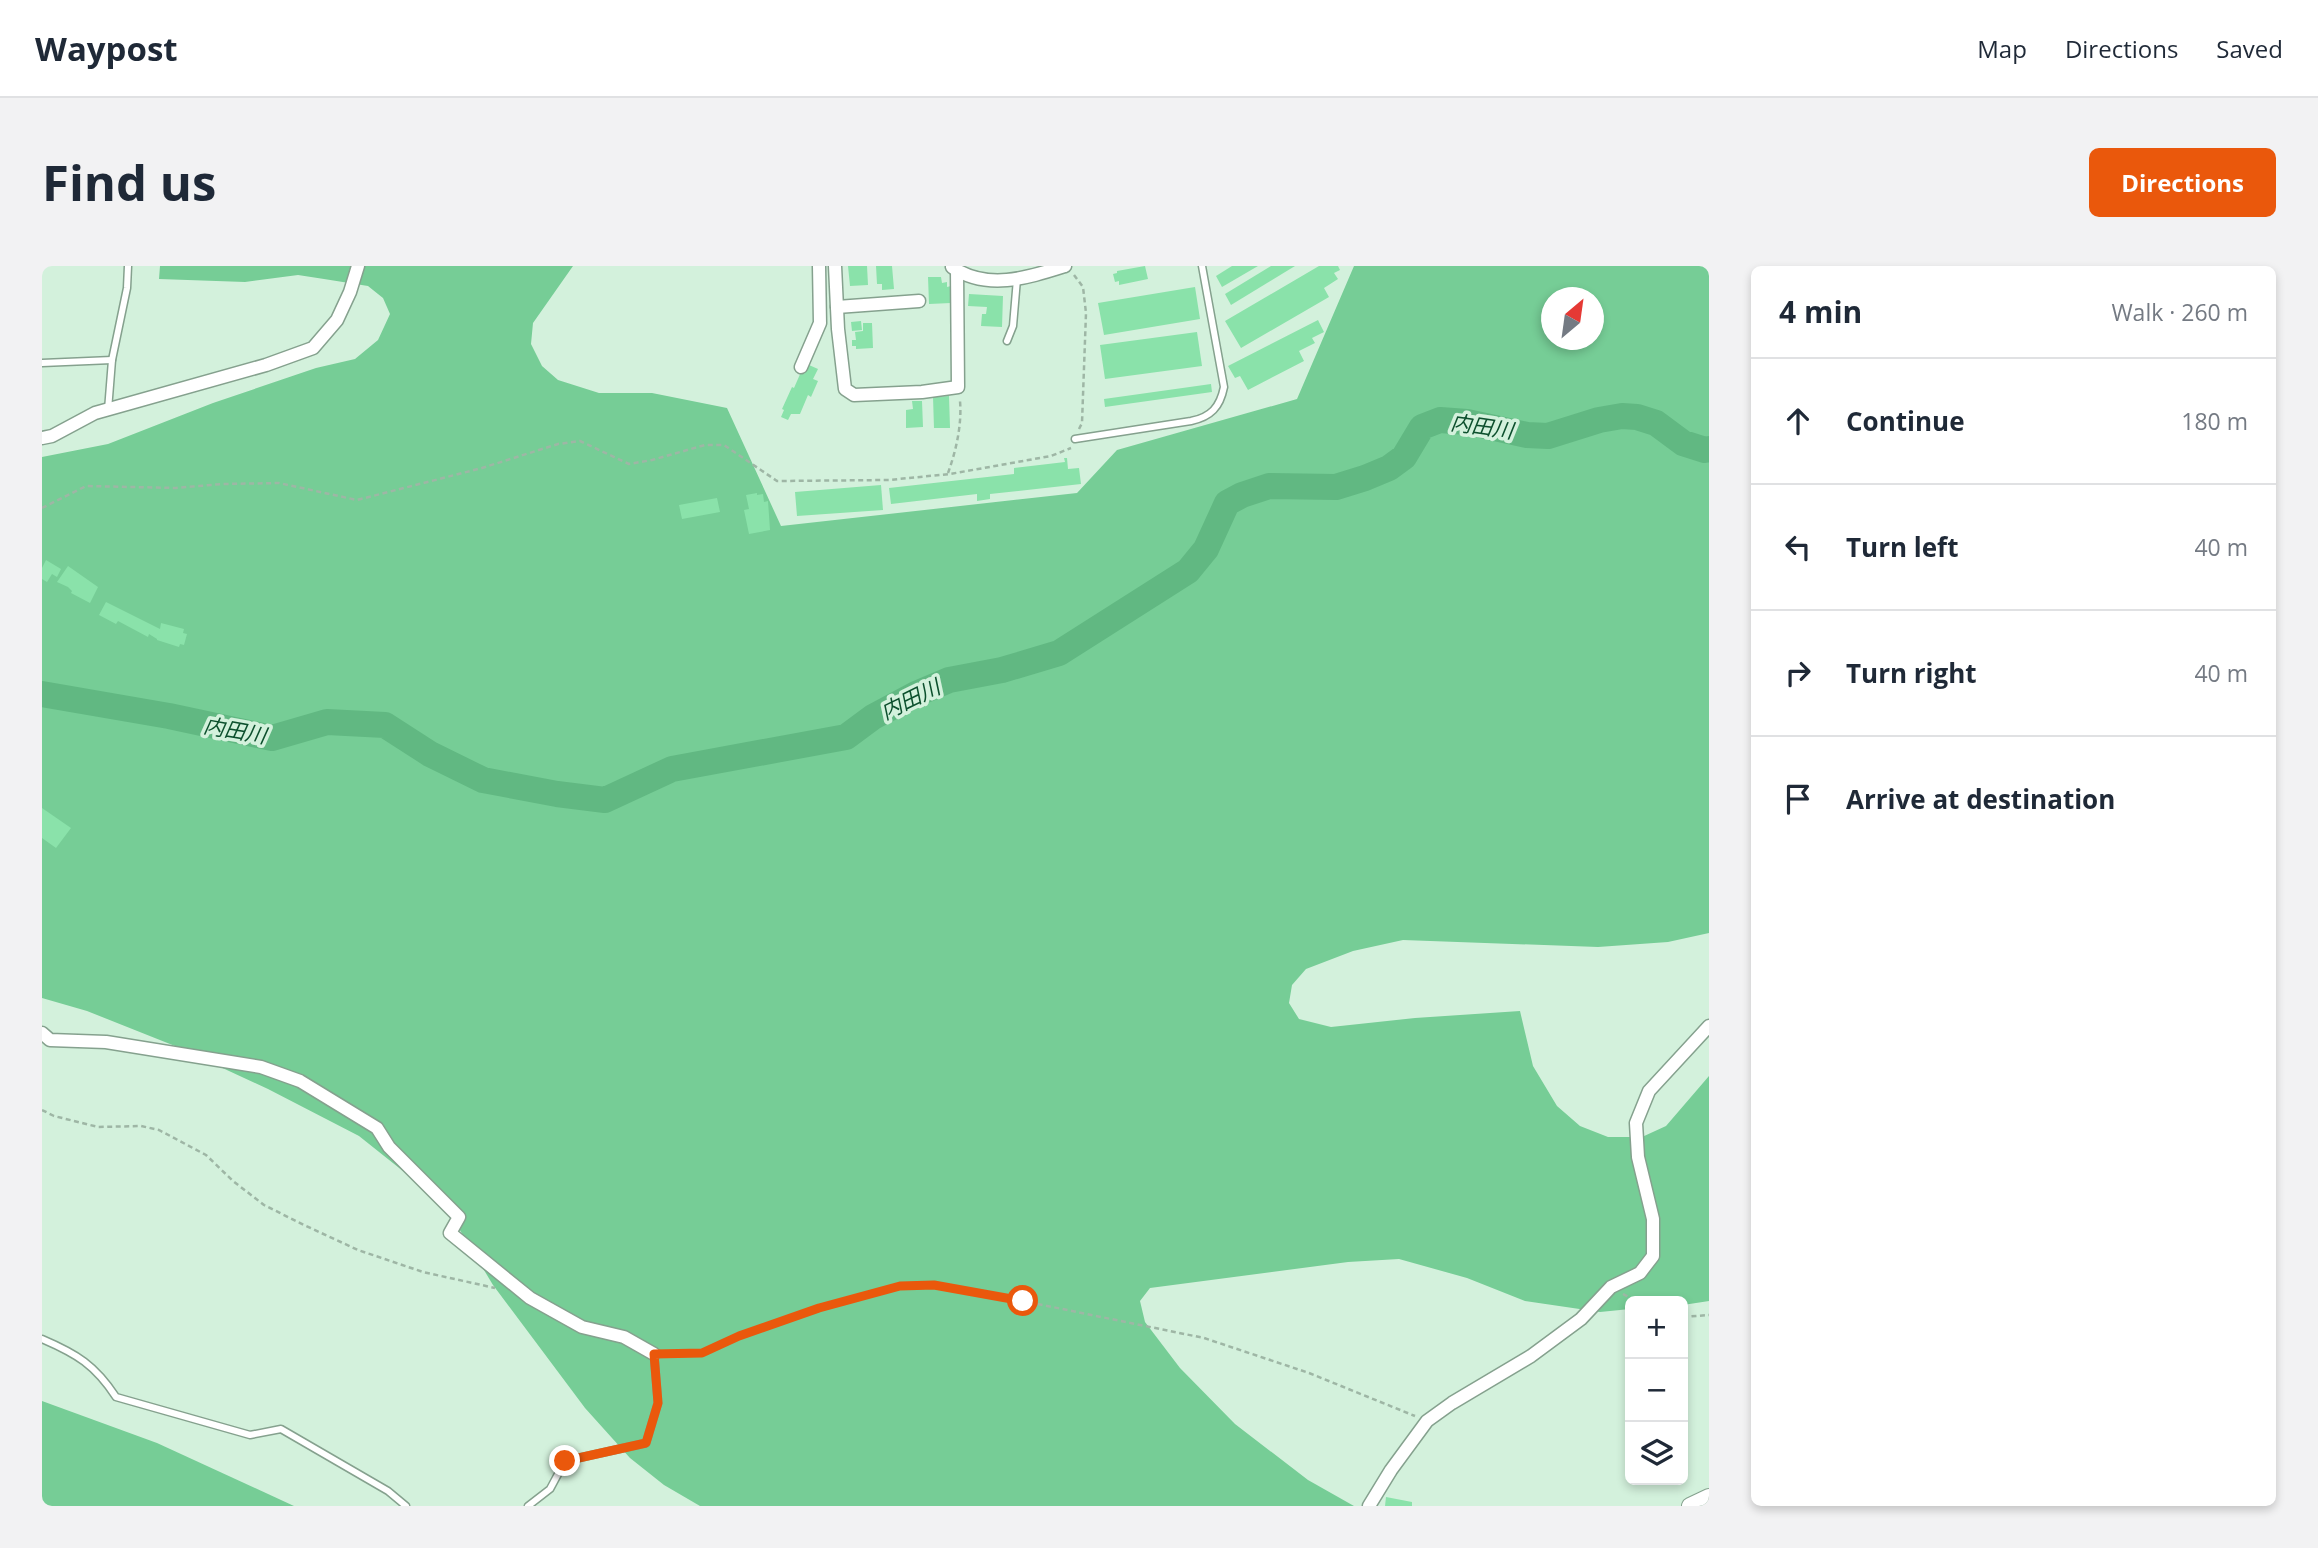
<!DOCTYPE html>
<html lang="en">
<head>
<meta charset="utf-8">
<style>
  :root { --surface:#fff; --page:#f2f2f3; --text:#1f2937; --muted:#747a83; --line:#e0e1e3; --accent:#ea580c }
  body { margin:0; font-family:"Open Sans","Noto Sans JP",sans-serif; background:var(--page); color:var(--text) }
  .controls { position:absolute; right:21px; bottom:21px; display:grid; overflow:hidden; border-radius:10px; box-shadow:0 4px 10px #0003 }
  .controls button { width:63px; height:63px; display:grid; place-items:center; padding:0; border:0; border-bottom:2px solid var(--line); background:var(--surface); color:var(--text); font:35px sans-serif }
  .compass { position:absolute; left:1499px; top:21px; width:63px; height:63px; border-radius:50%; background:var(--surface); box-shadow:0 4px 10px #0003; rotate:29deg }
  .stop { position:absolute; width:21px; height:21px; margin:-16px; border:5px solid #ea580c; border-radius:50%; background:#fff }
  .stop.end { background:#ea580c; border-color:#fff; box-shadow:0 2px 7px #0008 }
  .list { margin:0; padding:0; list-style:none }
  h2 { display:flex; justify-content:space-between; align-items:center; height:91px; margin:0; padding:0 28px; font-size:30px }
  h2 small { font-size:23px; font-weight:400; color:var(--muted) }
  .list li { display:grid; grid-template-columns:46px 1fr auto; gap:21px; align-items:center; box-sizing:border-box; height:126px; padding:0 28px; border-top:2px solid var(--line) }
  .list b { display:block; font-size:26px; white-space:nowrap }
  .list em { font-size:23px; font-style:normal; color:var(--muted) }
  .icon { flex:none; width:38px; height:38px; fill:none; stroke:currentColor; stroke-width:2; stroke-linecap:round; stroke-linejoin:round }
  .map { position:relative; flex:none; width:1667px; height:1240px; overflow:hidden; border-radius:10px }
  header { display:flex; align-items:center; gap:42px; box-sizing:border-box; height:98px; padding:0 35px; background:var(--surface); border-bottom:2px solid var(--line) }
  header strong { font-size:33px }
  nav { display:flex; gap:38px; margin-inline-start:auto; font-size:24px }
  .intro { display:flex; align-items:center; justify-content:space-between; box-sizing:border-box; height:168px; padding:0 42px }
  h1 { margin:0; font-size:49px }
  .button { padding:18px 32px; border-radius:10px; background:var(--accent); color:#fff; font-size:24px; font-weight:700 }
  main { display:flex; gap:42px; padding:0 42px }
  aside { flex:1; background:var(--surface); border-radius:10px; box-shadow:0 4px 10px #0003 }
  .map>svg:first-child { display:block }
</style>
</head>
<body>
<header>
<strong>Waypost</strong>
<nav><a>Map</a><a>Directions</a><a>Saved</a></nav>
</header>
<div class="intro"><h1>Find us</h1><a class="button">Directions</a></div>
<main>
<div class="map">
<svg width="1667" height="1240" viewBox="0 0 1667 1240">
  <rect width="100%" height="100%" fill="#d3f1dc"/>
  <g fill="#76cd96" fill-rule="evenodd">
    <path d="M118 0H531L491 57 489 78 500 100 516 114 557 127H610L685 142 739 260 1035 227 1075 184 1255 133 1312 0H1667V667L1626 676 1556 681 1361 674 1311 685 1264 703 1250 719 1247 737 1257 753 1289 761 1373 752 1478 745 1491 800 1515 840 1538 860 1566 871H1600L1624 860 1667 810V1035L1641 1039V1035H1588V1043L1558 1046 1483 1035 1425 1012 1357 993 1306 996 1108 1022 1098 1035 1103 1056 1138 1102 1193 1158 1266 1214 1312 1240H658L622 1219 588 1192 543 1142 451 1019 413 956 376 917 317 870 226 823 133 780 45 745 0 732V191L66 178 171 137 274 102 313 93 336 74 348 48 341 32 326 20 282 13 256 9 203 16 117 13ZM1510 32H1552V74H1510Z"/>
    <polygon points="0,1135 115,1177 252,1240 0,1240"/>
  </g>
  <g fill="none" stroke-linecap="round" stroke-linejoin="round">
    <polyline stroke="#61b882" stroke-width="26" points="0,428 127,450 230,472 285,456 343,459 388,488 441,514 515,528 563,534 630,503 804,471 831,451 874,428 907,414 960,404 1017,387 1146,305 1164,283 1185,237 1200,229 1227,220 1294,221 1323,212 1347,202 1362,191 1380,161 1398,154 1425,156 1485,169 1506,170 1557,154 1580,150 1595,151 1614,157 1641,177 1663,184 1667,183"/>
  </g>
  <g fill="#8ae2aa">
    <polygon points="806,0 825,0 826,19 808,20"/>
    <polygon points="834,0 850,0 852,23 840,24 840,18 835,18"/>
    <polygon points="1103,0 1106,13 1077,19 1077,15 1073,16 1071,8 1075,7 1075,5"/>
    <polygon points="1190,0 1216,0 1180,21 1174,10"/>
    <polygon points="1229,0 1253,0 1189,39 1183,28"/>
    <polygon points="1277,0 1296,0 1298,4 1292,7 1296,13 1282,22 1287,31 1199,82 1183,55"/>
    <polygon points="886,11 899,11 900,17 905,16 905,21 909,20 909,37 887,38"/>
    <polygon points="1153,21 1158,53 1062,69 1056,37"/>
    <polygon points="927,28 961,30 960,61 939,60 940,48 944,48 945,41 926,40"/>
    <polygon points="1276,54 1282,66 1270,72 1273,77 1257,85 1262,95 1206,124 1198,110 1193,112 1186,100"/>
    <polygon points="819,55 820,64 810,65 809,56"/>
    <polygon points="821,57 830,57 831,82 814,83 814,80 810,80 810,74 814,74 813,66 821,65"/>
    <polygon points="1155,66 1160,100 1063,113 1058,79"/>
    <polygon points="767,99 776,103 771,113 776,115 769,131 766,129 758,148 749,148 746,154 739,151 742,144 740,143 750,121 752,122 759,106 762,108"/>
    <polygon points="1169,118 1170,126 1063,141 1062,133"/>
    <polygon points="907,130 908,162 892,162 891,131"/>
    <polygon points="870,135 880,135 881,161 864,162 864,144 871,143"/>
    <polygon points="1022,192 1025,192 1026,203 1037,202 1039,218 948,228 948,233 935,235 935,228 849,238 847,222 972,208 972,202 1023,196"/>
    <polygon points="839,219 841,244 755,250 753,226"/>
    <polygon points="715,227 715,229 721,228 722,236 726,235 728,264 707,268 702,244 707,243 704,229"/>
    <polygon points="675,232 678,246 640,253 637,239"/>
    <polygon points="4,294 19,303 15,311 10,308 5,316 0,313 0,302"/>
    <polygon points="26,300 56,321 48,337 29,327 30,325 26,321 15,316"/>
    <polygon points="64,336 118,363 119,357 142,363 141,367 145,368 142,379 138,378 137,381 115,374 115,373 107,368 106,371 76,355 74,358 57,349"/>
    <polygon points="0,542 29,562 14,582 0,572"/>
    <polygon points="1344,1231 1370,1236 1370,1240 1343,1240"/>
  </g>
  <g fill="none" stroke-linecap="round" stroke-linejoin="round">
    <defs>
      <g id="service">
        <polyline points="965,75 971,60 975,13"/>
        <polyline points="0,97 70,94"/>
        <polyline points="66,144 70,94 85,22 86,0"/>
        <path d="M1033 173 1149 155C1169 151 1178 141 1182 121L1160 0"/>
        <path d="M0 1073C35 1088 53 1099 74 1131L208 1169 239 1163 346 1225 364 1240"/>
        <polyline points="486,1240 508,1223 523,1195 604,1177 616,1137 612,1088"/>
      </g>
      <g id="minor">
        <polyline points="793,0 796,63 803,123 812,129 880,126 916,121 915,4"/>
        <path d="M910 1C945 25 985 12 1023 0"/>
        <polyline points="795,41 877,35"/>
        <polyline points="759,101 778,57 777,0"/>
        <polyline points="0,172 10,170 53,147 224,99 271,82 295,54 308,26 316,0"/>
        <polyline points="0,767 8,774 64,776 219,801 258,815 335,862 347,881 417,951 408,967 488,1032 540,1061 582,1071 612,1088"/>
        <polyline points="1327,1240 1349,1204 1385,1155 1410,1137 1489,1090 1539,1053 1569,1021 1598,1007 1611,990 1611,953 1596,891 1594,857 1607,825 1667,760"/>
      </g>
      <polyline id="tertiary" points="1648,1240 1667,1231"/>
    </defs>
    <use href="#service" stroke="#85a18e" stroke-width="9"/>
    <use href="#minor" stroke="#85a18e" stroke-width="15"/>
    <use href="#tertiary" stroke="#85a18e" stroke-width="18"/>
    <g stroke="#9eb6a5" stroke-width="2.5" stroke-dasharray="5 3.5" stroke-linecap="butt">
      <polyline points="1032,9 1041,21 1044,47 1040,157 1037,163"/>
      <path d="M906 207C914 185 920 159 918 135"/>
      <polyline points="0,242 44,220 134,222 180,218 237,217 315,234 440,202 516,178 538,175 587,198 610,194 663,179 682,179 735,215 847,214 908,208 1009,190 1029,182"/>
      <polyline points="0,844 12,850 56,861 99,860 117,864 164,889 191,915 222,939 262,959 316,984 381,1006 453,1022"/>
      <polyline points="1581,1028 1594,1035"/>
      <polyline points="1641,1051 1667,1049"/>
      <polyline points="626,1088 661,1086 697,1070 777,1042 858,1020 892,1019 981,1035 1162,1072 1267,1107 1373,1150"/>
    </g>
    <use href="#service" stroke="#fff" stroke-width="6"/>
    <use href="#minor" stroke="#fff" stroke-width="12"/>
    <use href="#tertiary" stroke="#fff" stroke-width="16"/>
  </g>
  <g fill="none" stroke-linecap="round" stroke-linejoin="round">
    <polyline stroke="#ea580c" stroke-width="9" points="523,1195 604,1177 616,1137 612,1088 660,1087 697,1070 777,1042 858,1020 892,1019 981,1035"/>
  </g>
  <g text-anchor="middle" dominant-baseline="central" stroke-width="7" stroke-linejoin="round" paint-order="stroke">
    <g font-size="21" font-style="italic" fill="#0c502d" stroke="#d3f1dc">
      <text transform="translate(1440 160) rotate(8)">内田川</text>
      <text transform="translate(868 433) rotate(-26)">内田川</text>
      <text transform="translate(193 464) rotate(10)">内田川</text>
    </g>
  </g>
</svg>
<div class="controls">
<button>+</button>
<button>−</button>
<button><svg class="icon" aria-label="layers" viewBox="0 0 24 24"><path d="M12 4l9 5-9 5-9-5zM3 14l9 5 9-5"/></svg></button>
</div>
<svg class="compass" viewBox="-18 -18 36 36"><path d="M0-13l5 13h-10z" fill="#e53935"/><path d="M0 13l5-13h-10z" fill="#747a83"/></svg>
<div class="stop" style="left:981px;top:1035px"></div>
<div class="stop end" style="left:523px;top:1195px"></div>
</div>
<aside>
<h2>4 min<small>Walk · 260 m</small></h2>
<ul class="list">
<li><svg class="icon" aria-label="ahead" viewBox="0 0 24 24"><path d="M12 20V5M6 11l6-6 6 6"/></svg><div><b>Continue</b></div><em>180 m</em></li>
<li><svg class="icon" aria-label="left" viewBox="0 0 24 24"><path d="M17 20v-9H6M10 6l-5 5 5 5"/></svg><div><b>Turn left</b></div><em>40 m</em></li>
<li><svg class="icon" aria-label="right" viewBox="0 0 24 24"><path d="M7 20v-9h11M14 6l5 5-5 5"/></svg><div><b>Turn right</b></div><em>40 m</em></li>
<li><svg class="icon" aria-label="arrive" viewBox="0 0 24 24"><path d="M6 21V4h12l-3 4 3 4H6"/></svg><div><b>Arrive at destination</b></div></li>
</ul>
</aside>
</main>
</body>
</html>
